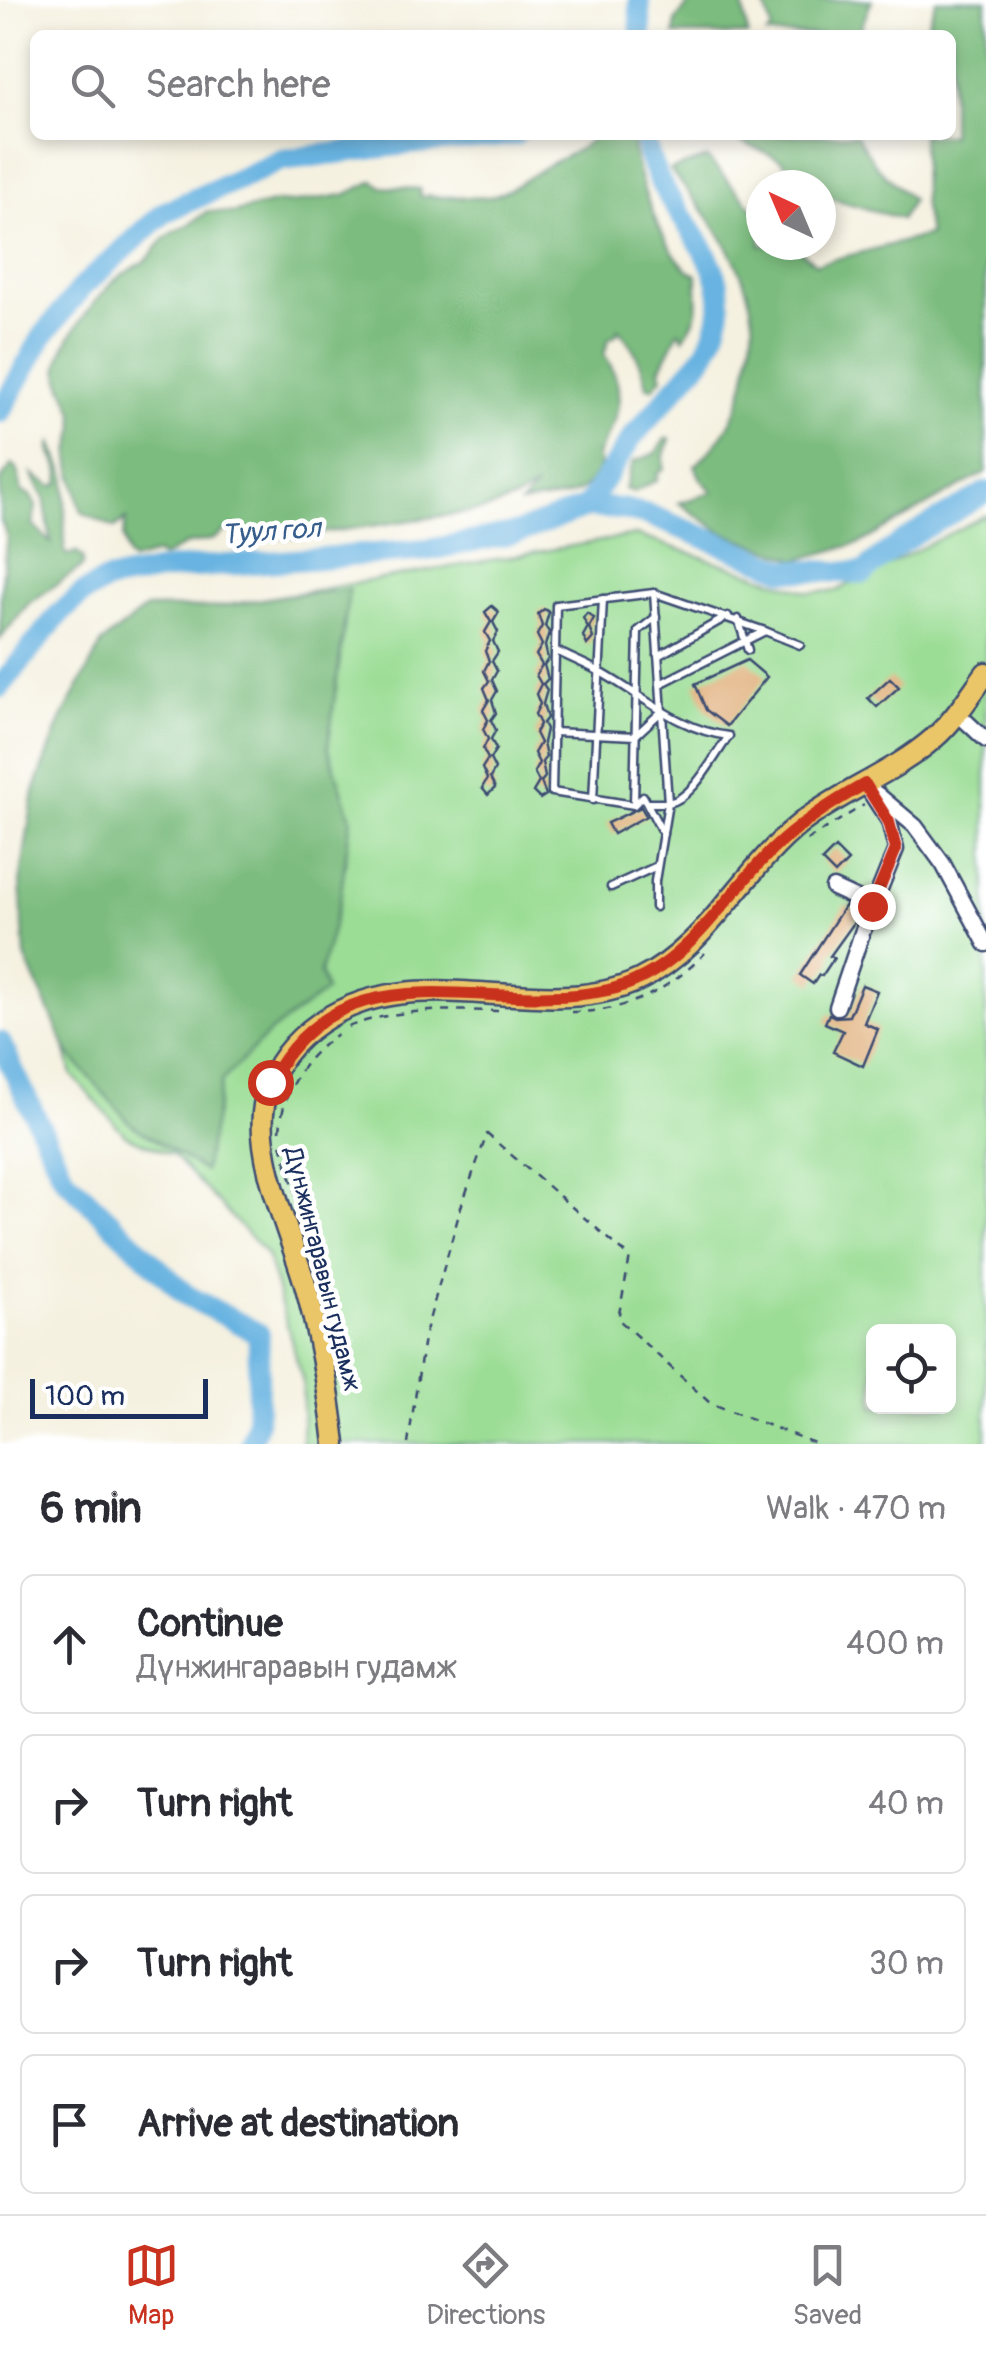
<!DOCTYPE html>
<html lang="en">
<head>
<meta charset="utf-8">
<style>
  :root { --surface:#fff; --page:#f2f2f3; --text:#2b2b33; --muted:#7c7c81; --line:#e1e1e2; --accent:#c8321e }
  body { margin:0; font-family:Pangolin,sans-serif; background:var(--page); color:var(--text) }
  .controls { position:absolute; right:30px; bottom:30px; display:grid; overflow:hidden; border-radius:15px; box-shadow:0 5px 15px #0003 }
  .controls button { width:90px; height:90px; display:grid; place-items:center; padding:0; border:0; border-bottom:2px solid var(--line); background:var(--surface); color:var(--text); font:50px sans-serif }
  .compass { position:absolute; left:746px; top:170px; width:90px; height:90px; border-radius:50%; background:var(--surface); box-shadow:0 5px 15px #0003; rotate:316deg }
  .scale { position:absolute; left:30px; bottom:25px; width:178px; box-sizing:border-box; padding-left:10px; border:5px solid #1b2f5e; border-top:0; font-size:28px; line-height:35px; white-space:nowrap; color:#1b2f5e; -webkit-text-stroke:8px #fff; paint-order:stroke }
  .stop { position:absolute; width:30px; height:30px; margin:-22px; border:8px solid #c8321e; border-radius:50%; background:#fff }
  .stop.end { background:#c8321e; border-color:#fff; box-shadow:0 2px 10px #0008 }
  .list { margin:0; padding:0; list-style:none }
  h2 { display:flex; justify-content:space-between; align-items:center; height:130px; margin:0; padding:0 40px; font-size:42px }
  h2 small { font-size:32px; font-weight:400; color:var(--muted) }
  .list li { display:grid; grid-template-columns:65px 1fr auto; gap:30px; align-items:center; box-sizing:border-box; height:140px; margin:0 20px 20px; padding:0 20px; border:2px solid var(--line); border-radius:15px }
  .list b { display:block; font-size:38px; white-space:nowrap }
  .list p { margin:0; font-size:32px; white-space:nowrap; color:var(--muted) }
  .list em { font-size:32px; font-style:normal; color:var(--muted) }
  .icon { flex:none; width:55px; height:55px; fill:none; stroke:currentColor; stroke-width:2; stroke-linecap:round; stroke-linejoin:round }
  .map { position:relative; flex:none; width:986px; height:1444px; overflow:hidden }
  .search { position:absolute; background:var(--surface); box-shadow:0 5px 15px #0003; left:30px; right:30px; top:30px; height:110px; display:flex; align-items:center; gap:25px; box-sizing:border-box; padding:0 35px; border-radius:15px; color:var(--muted); font-size:38px }
  .sheet { height:770px; background:var(--surface) }
  nav { display:flex; justify-content:space-around; align-items:center; box-sizing:border-box; height:140px; border-top:2px solid var(--line); background:var(--surface); font-size:28px; color:var(--muted) }
  nav a { display:grid; justify-items:center; gap:5px }
  nav .on { color:var(--accent) }
  .map>svg:first-child { display:block }
</style>
</head>
<body>
<div class="map">
<svg width="986" height="1444" viewBox="0 0 986 1444">
  <rect width="100%" height="100%" fill="#fff"/>
  <filter id="ink" filterUnits="userSpaceOnUse"><feTurbulence type="fractalNoise" baseFrequency=".01" numOctaves="2"/><feDisplacementMap in="SourceGraphic" scale="20" xChannelSelector="R" yChannelSelector="G"/><feConvolveMatrix kernelMatrix="1 2 1 2 8 2 1 2 1" color-interpolation-filters="sRGB"/></filter>
  <filter id="wash" filterUnits="userSpaceOnUse"><feTurbulence type="fractalNoise" baseFrequency=".0048" numOctaves="4" result="noise"/><feDisplacementMap in="SourceGraphic" scale="40" xChannelSelector="R" yChannelSelector="G"/><feGaussianBlur stdDeviation="2.25" result="paint"/><feColorMatrix in="noise" values="0 0 0 0 0 0 0 0 0 0 0 0 0 0 0 0 0 1.4 0 .05"/><feComposite in="paint" operator="in"/></filter>
  <g filter="url(#wash)">
    <rect width="100%" height="100%" fill="#f5f1e0"/>
    <path fill="#9bdd95" stroke="#5b867a" stroke-width="2.5" fill-rule="evenodd" d="M986 515V1444H302L303 1382 267 1255 173 1155 126 1136 72 1075 40 950 135 621 636 535 808 592 836 591ZM874 1332H948V1406H874Z"/>
    <g fill="#7cbc7e" stroke="#4c766e" stroke-width="2.5">
      <polygon points="692,0 742,0 748,35 674,35 676,20"/>
      <polygon points="763,0 872,0 858,35 767,35 772,28"/>
      <path d="M936 0H986V472L860 543 797 560 721 532 679 503 713 492 701 479 695 466C728 434 741 411 748 365 750 350 755 333 753 318 745 259 707 214 670 170L707 158 761 217V245H794L816 264 929 235 923 203 922 135H951V35H924Z"/>
      <path d="M595 135H633C631 167 666 264 697 275 696 308 704 308 683 338L679 331 660 369 662 377 653 388 647 387C643 365 633 345 618 329L616 335 609 339 604 354C630 395 618 415 597 455L600 466C580 506 557 495 521 504L536 487 516 499 485 510 293 537 239 538 230 528 214 539 184 545 162 558 157 554 132 561 128 558 123 537 126 519 115 528 82 512C78 502 69 462 70 452 73 439 76 429 74 414 70 396 56 382 59 364 63 339 97 297 115 280 125 271 138 267 147 259 155 252 159 242 168 236 182 227 195 223 207 211L232 213 277 202 289 203 344 195 374 181 382 187 420 189V196L424 197 428 195C438 199 446 196 458 197 505 202 513 185 550 164 565 156 584 149 595 135Z"/>
      <polygon points="726,135 856,135 877,167 912,200 901,219 821,195 821,185 801,185 782,160"/>
      <polygon points="665,439 670,439 664,455 664,469 657,474 657,480 634,492 625,489 633,462 656,453"/>
      <polygon points="52,442 66,476 64,552 69,555 76,552 83,558 83,566 28,604 0,639 1,591 7,537 0,518 0,481 12,465 17,468 22,492 30,495 36,506 33,525 51,543 44,497 32,474 52,486 59,484 60,472 50,449"/>
      <polygon points="349,590 328,747 351,818 340,900 320,973 326,991 268,1034 222,1081 204,1171 132,1125 68,1053 25,957 20,883 34,791 61,720 102,643 146,608 219,607 286,595"/>
    </g>
    <g fill="none" stroke-linecap="round" stroke-linejoin="round">
      <g stroke="#68b3e1" stroke-width="22">
        <polyline points="639,0 641,35"/>
        <polyline points="0,412 43,336 82,287 165,212 282,160 406,144 515,135"/>
        <path d="M586 507 622 509 649 515 785 570 864 573C898 538 945 519 986 492"/>
        <path d="M0 687 59 614 82 594 106 581 172 569 428 550 517 533 586 507 634 435 702 358C763 264 653 219 645 135"/>
        <polyline points="0,1042 64,1177 186,1295 259,1334 257,1423 250,1444"/>
      </g>
    </g>
    <g id="blocks">
      <g fill="#dfab74">
        <polygon points="492,606 499,612 493,622 498,632 493,641 498,652 492,661 497,671 492,680 497,691 492,700 496,713 491,720 496,730 491,739 496,749 490,759 495,769 490,778 495,788 488,795 482,788 487,779 482,768 488,759 483,749 488,739 483,729 488,720 483,710 489,700 484,688 489,681 484,671 489,661 485,651 490,641 485,632 491,622 485,612"/>
        <polygon points="544,609 549,612 545,626 549,632 545,646 548,659 544,665 548,679 543,684 547,690 543,704 547,718 543,723 546,729 543,743 546,757 542,762 545,777 541,782 546,795 540,799 533,792 539,782 534,772 539,763 534,753 540,743 535,733 540,724 535,714 540,704 536,694 541,684 536,675 542,665 536,655 542,645 537,635 542,626 538,614"/>
        <polygon points="587,613 594,618 589,627 593,638 587,645 583,636 588,627 583,618"/>
        <polygon points="747,660 767,677 727,726 706,710 695,684"/>
        <polygon points="890,678 899,687 877,707 868,698"/>
        <polygon points="641,807 646,816 613,834 607,823"/>
        <polygon points="835,848 848,861 835,874 822,861"/>
        <polygon points="845,905 859,912 856,920 830,956 834,958 822,976 819,975 813,984 800,975"/>
        <polygon points="862,985 877,991 864,1023 878,1029 863,1066 833,1052 843,1031 825,1023 829,1014 835,1017 849,1016"/>
      </g>
    </g>
  </g>
  <g filter="url(#ink)">
    <use href="#blocks" fill-opacity="0" stroke="#3c4c72" stroke-width="2.5"/>
    <g fill="none" stroke-linecap="round" stroke-linejoin="round">
      <defs>
        <g id="lane">
          <polyline points="654,593 765,631 660,684"/>
          <polyline points="738,619 748,650"/>
          <polyline points="765,631 800,645"/>
          <path d="M556 651C571 658 586 664 600 672 642 695 680 731 729 736 714 756 693 799 668 803L655 881V907"/>
          <polyline points="658,656 728,616"/>
          <polyline points="553,732 635,736 661,712"/>
          <polyline points="593,800 603,599"/>
          <polyline points="647,803 668,803 654,593 556,605 552,792 634,805 643,796 663,834"/>
          <polyline points="634,804 638,631 656,617"/>
          <polyline points="611,887 657,866"/>
        </g>
        <g id="street">
          <polyline points="957,713 986,740"/>
          <polyline points="877,794 915,826 943,864 986,944"/>
          <polyline points="833,888 872,906"/>
          <polyline points="837,1007 862,933 896,849 889,821 865,784"/>
        </g>
        <path id="primary" d="M335 1444C329 1390 319 1333 304 1281 289 1230 255 1158 264 1105 269 1075 286 1049 310 1030 410 950 539 1027 639 980 708 947 742 870 801 823 842 791 894 773 934 738 955 720 970 695 986 673"/>
      </defs>
      <use href="#lane" stroke="#3c4c72" stroke-width="11"/>
      <use href="#street" stroke="#3c4c72" stroke-width="19"/>
      <use href="#primary" stroke="#3c4c72" stroke-width="25"/>
      <g stroke="#3c4c72" stroke-width="2.5" stroke-dasharray="8 8" stroke-linecap="butt">
        <polyline points="807,840 864,805"/>
        <path d="M571 1012C624 1013 669 991 705 953"/>
        <path d="M348 1027C396 1008 447 1010 498 1011"/>
        <path d="M280 1131C283 1089 303 1059 337 1034"/>
        <polyline points="281,1144 314,1256"/>
        <polyline points="325,1292 335,1333"/>
        <polyline points="408,1444 424,1338 461,1207 487,1134 630,1257 618,1319 710,1403 817,1444"/>
      </g>
      <use href="#lane" stroke="#fff" stroke-width="6"/>
      <use href="#street" stroke="#fff" stroke-width="14"/>
      <use href="#primary" stroke="#ebc669" stroke-width="20"/>
    </g>
  </g>
  <g fill="none" stroke-linecap="round" stroke-linejoin="round" filter="url(#ink)">
    <path stroke="#c8321e" stroke-width="12" d="M270 1082C346 941 486 1017 608 990 684 973 720 901 772 850 800 823 831 803 865 784L889 822 896 849 872 906"/>
  </g>
  <g text-anchor="middle" dominant-baseline="central" stroke-width="9" stroke-linejoin="round" paint-order="stroke">
    <g font-size="25" fill="#1b2f5e" stroke="#fff">
      <text transform="translate(322 1269) rotate(76)">Дүнжингаравын гудамж</text>
    </g>
    <g font-size="28" font-style="italic" fill="#365d8c" stroke="#fff">
      <text transform="translate(271 532) rotate(-4)">Туул гол</text>
    </g>
  </g>
</svg>
<div class="controls">
<button><svg class="icon" aria-label="locate" viewBox="0 0 24 24"><circle cx="12" cy="12" r="6"/><path d="M12 2v4M12 18v4M2 12h4M18 12h4"/></svg></button>
</div>
<svg class="compass" viewBox="-18 -18 36 36"><path d="M0-13l5 13h-10z" fill="#e53935"/><path d="M0 13l5-13h-10z" fill="#7c7c81"/></svg>
<div class="scale">100 m</div>
<div class="stop" style="left:270px;top:1082px"></div>
<div class="stop end" style="left:872px;top:906px"></div>
<div class="search"><svg class="icon" aria-label="search" viewBox="0 0 24 24"><circle cx="10" cy="10" r="6"/><path d="M15 15l6 6"/></svg>Search here</div>
</div>
<section class="sheet">
<h2>6 min<small>Walk · 470 m</small></h2>
<ul class="list">
<li><svg class="icon" aria-label="ahead" viewBox="0 0 24 24"><path d="M12 20V5M6 11l6-6 6 6"/></svg><div><b>Continue</b><p>Дүнжингаравын гудамж</p></div><em>400 m</em></li>
<li><svg class="icon" aria-label="right" viewBox="0 0 24 24"><path d="M7 20v-9h11M14 6l5 5-5 5"/></svg><div><b>Turn right</b></div><em>40 m</em></li>
<li><svg class="icon" aria-label="right" viewBox="0 0 24 24"><path d="M7 20v-9h11M14 6l5 5-5 5"/></svg><div><b>Turn right</b></div><em>30 m</em></li>
<li><svg class="icon" aria-label="arrive" viewBox="0 0 24 24"><path d="M6 21V4h12l-3 4 3 4H6"/></svg><div><b>Arrive at destination</b></div></li>
</ul>
</section>
<nav>
<a class="on"><svg class="icon" aria-label="map" viewBox="0 0 24 24"><path d="M3 6l6-2 6 2 6-2v14l-6 2-6-2-6 2zM9 4v14M15 6v14"/></svg>Map</a>
<a><svg class="icon" aria-label="directions" viewBox="0 0 24 24"><path d="M12 3l9 9-9 9-9-9zM9 14v-3h6M13 9l2 2-2 2"/></svg>Directions</a>
<a><svg class="icon" aria-label="saved" viewBox="0 0 24 24"><path d="M7 4h10v16l-5-4-5 4z"/></svg>Saved</a>
</nav>
</body>
</html>
